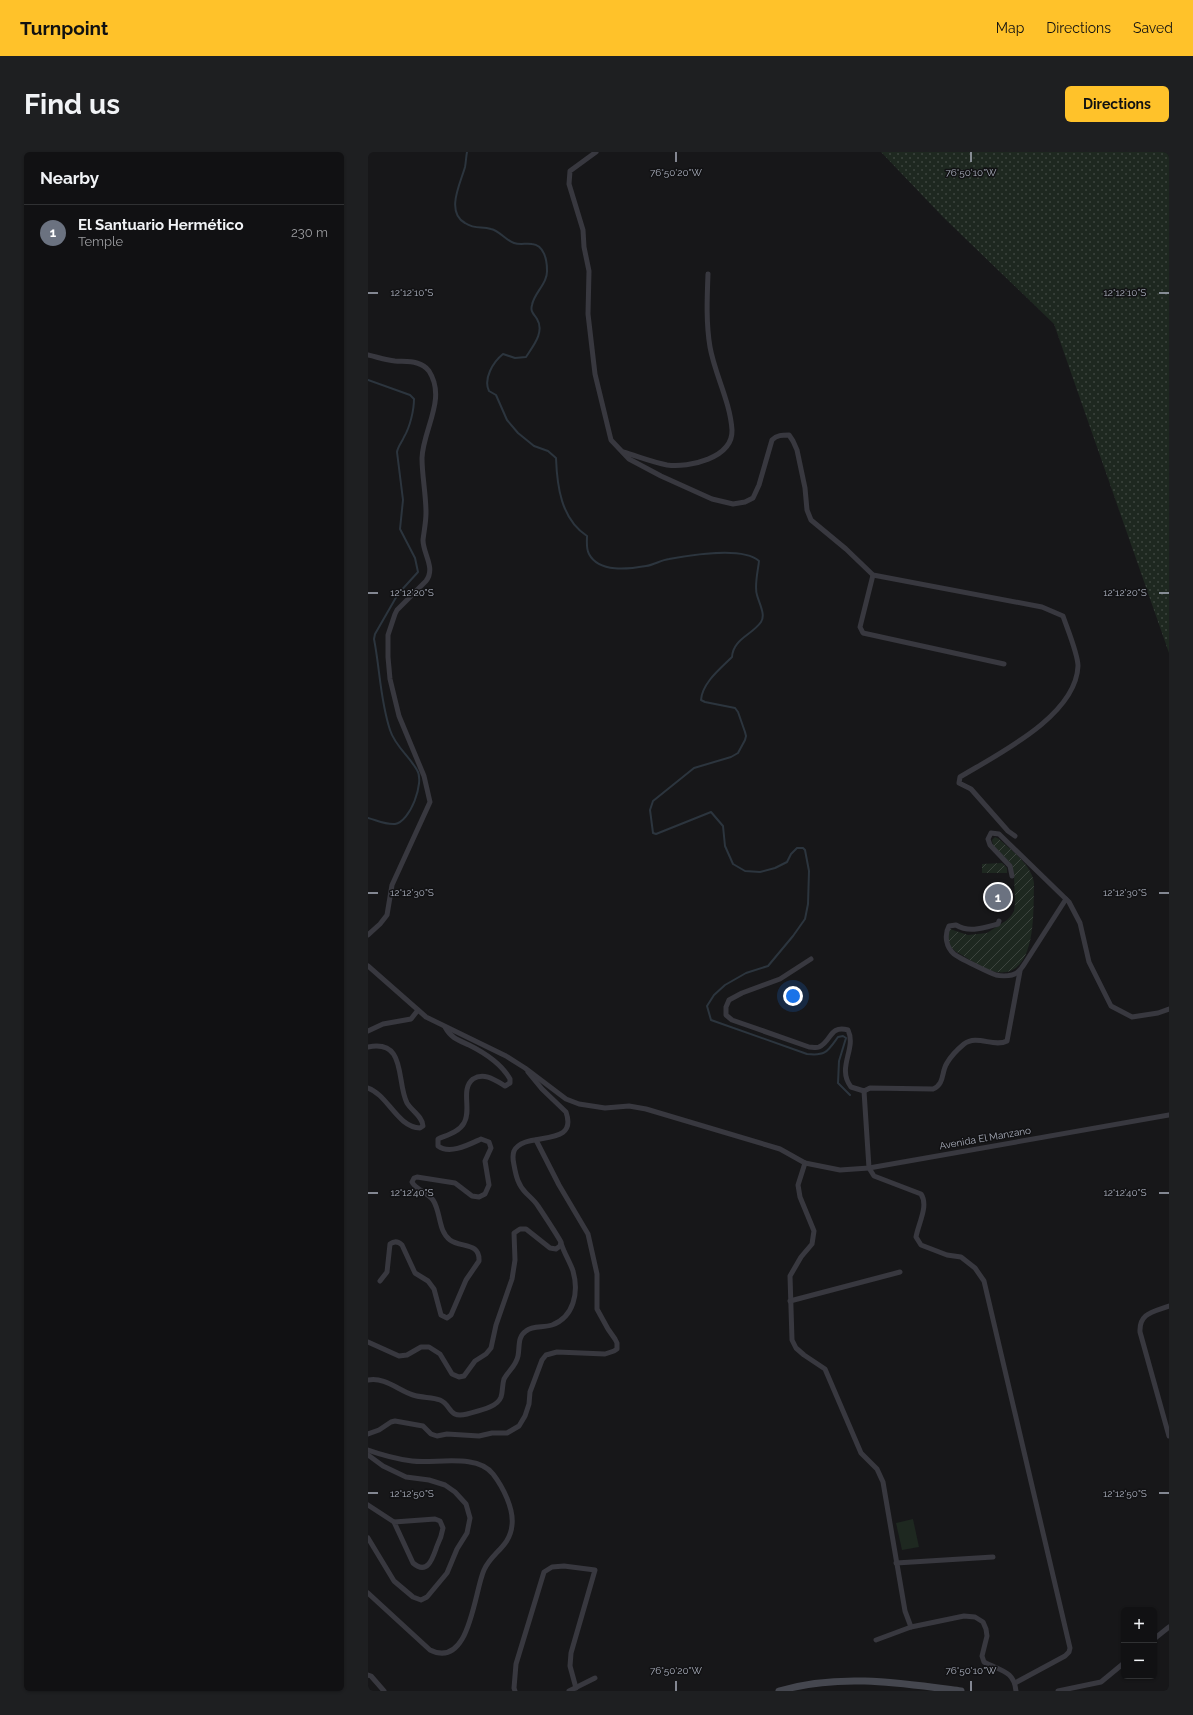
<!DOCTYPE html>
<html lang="en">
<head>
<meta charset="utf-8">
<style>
  :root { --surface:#111113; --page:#1e1f21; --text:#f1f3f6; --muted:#9c9da0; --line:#303133; --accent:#ffc22a }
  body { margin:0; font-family:Raleway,sans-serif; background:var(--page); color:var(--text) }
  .controls { position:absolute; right:12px; bottom:12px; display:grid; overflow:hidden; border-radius:6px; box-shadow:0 1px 3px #0004 }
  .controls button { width:36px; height:36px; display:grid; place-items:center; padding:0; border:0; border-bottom:1px solid var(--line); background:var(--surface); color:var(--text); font:20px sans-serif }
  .you { position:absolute; left:425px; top:844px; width:14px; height:14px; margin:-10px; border:3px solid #fff; border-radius:50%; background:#1a73e8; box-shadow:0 0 0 6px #1a73e833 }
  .badge { display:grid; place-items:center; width:26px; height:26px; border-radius:50%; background:var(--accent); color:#fff; font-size:13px; font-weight:700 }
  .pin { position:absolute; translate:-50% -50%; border:2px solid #fff; box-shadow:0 1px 4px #0006 }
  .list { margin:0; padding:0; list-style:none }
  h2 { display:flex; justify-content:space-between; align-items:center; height:52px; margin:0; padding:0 16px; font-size:17px }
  h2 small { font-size:13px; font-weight:400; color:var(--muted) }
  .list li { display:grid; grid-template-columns:26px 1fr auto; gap:12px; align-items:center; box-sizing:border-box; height:56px; padding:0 16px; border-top:1px solid var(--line) }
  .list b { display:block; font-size:15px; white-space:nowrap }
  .list p { margin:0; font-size:13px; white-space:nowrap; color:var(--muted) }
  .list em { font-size:13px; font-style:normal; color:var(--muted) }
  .map { position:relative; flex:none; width:801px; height:1539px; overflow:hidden; border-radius:6px }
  header { display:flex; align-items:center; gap:24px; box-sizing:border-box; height:56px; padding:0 20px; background:var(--accent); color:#111 }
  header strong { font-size:19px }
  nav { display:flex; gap:22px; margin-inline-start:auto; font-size:14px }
  .intro { display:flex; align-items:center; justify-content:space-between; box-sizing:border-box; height:96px; padding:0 24px }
  h1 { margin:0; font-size:28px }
  .button { padding:10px 18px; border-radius:6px; background:var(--accent); color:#111; font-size:14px; font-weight:700 }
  main { display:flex; gap:24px; padding:0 24px }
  aside { flex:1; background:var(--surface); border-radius:6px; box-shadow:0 1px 3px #0004 }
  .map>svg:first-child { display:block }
</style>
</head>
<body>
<header>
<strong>Turnpoint</strong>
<nav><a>Map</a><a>Directions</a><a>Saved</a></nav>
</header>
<div class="intro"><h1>Find us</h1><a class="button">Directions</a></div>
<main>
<aside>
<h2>Nearby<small></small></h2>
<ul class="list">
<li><span class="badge" style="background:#6b7280">1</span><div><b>El Santuario Hermético</b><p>Temple</p></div><em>230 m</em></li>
</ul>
</aside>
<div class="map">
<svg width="801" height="1539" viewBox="0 0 801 1539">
  <defs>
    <pattern id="grass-dots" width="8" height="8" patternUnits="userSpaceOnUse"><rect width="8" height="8" fill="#1e2820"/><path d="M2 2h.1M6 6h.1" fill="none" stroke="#3c443e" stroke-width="1.8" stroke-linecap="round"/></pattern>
    <pattern id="garden-furrows" width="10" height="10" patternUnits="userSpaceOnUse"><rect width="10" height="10" fill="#1e2820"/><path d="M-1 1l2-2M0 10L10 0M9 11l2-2" fill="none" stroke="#3c443e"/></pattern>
  </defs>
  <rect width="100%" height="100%" fill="#171719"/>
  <polygon fill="url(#grass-dots)" points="513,0 801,0 801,501 686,172 575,65"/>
  <g fill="url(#garden-furrows)">
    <path d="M627 685 631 687C644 699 664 713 666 731 665 756 670 827 628 820 614 817 600 806 587 799L583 795 579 783 582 777 600 783 619 781 639 768 643 764 646 759 647 751 646 723 625 693 624 688Z"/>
    <polygon points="634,711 639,716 639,721 614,721 614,712"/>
  </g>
  <polygon fill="#1e2820" points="545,1367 551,1395 534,1398 528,1371"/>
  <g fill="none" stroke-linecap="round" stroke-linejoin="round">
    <g stroke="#2c353e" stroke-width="2">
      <path d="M99 0C98 5 98 10 97 15 93 30 77 60 97 71 108 78 113 74 123 77 132 79 137 88 146 91 152 93 158 91 164 92 176 93 179 108 179 118 180 131 166 141 164 153 162 160 166 162 169 167 177 180 165 194 158 205L147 206 135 202C125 210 115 227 121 239L128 243 139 268 150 281 166 294 180 299 188 306C189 334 193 367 219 384 219 390 218 397 221 402 231 421 261 417 278 414 286 413 293 408 301 407 323 403 374 394 391 409 390 419 386 434 389 443 391 451 398 463 393 470 384 483 365 487 364 505 353 516 334 531 333 548L337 550 367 556 370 560 377 580 378 584 377 588 370 601 363 605 326 616 285 649 282 658 285 681 288 682 343 660 355 674 357 694 365 712 377 719 392 720 407 716 419 710 423 702 429 696H435L437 698 441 719 440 752 437 767 425 784 400 814 378 821 357 833 346 843 339 854 343 868 439 902C458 904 459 900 470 885L475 884 478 886 471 909 470 931 482 943"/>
      <path d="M0 228 42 243 46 247C46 258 42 275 36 285 34 290 30 294 29 300L35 348 32 377 47 406 50 420 30 442 7 482 6 487C12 517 12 548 22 578 27 594 41 604 49 618 57 630 42 670 27 672 18 673 8 668 0 666"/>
    </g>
    <g stroke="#38383f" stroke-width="5">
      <path d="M228 0 202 19 201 32 215 78 216 95 221 119 220 162 227 222 243 288 261 307 293 324 344 347 365 352 377 350 385 346 391 333 404 288C409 283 414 283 421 283L425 289 429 298 437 336 439 358 443 368 478 397 505 423 674 455 695 464C699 476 710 502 710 514 708 564 630 602 592 625L591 631 603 637 640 679 647 684"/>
      <path d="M0 203C9 205 18 208 27 209 39 210 53 208 61 219 79 247 55 277 54 306 54 324 58 342 58 361 58 370 56 379 55 388 55 402 68 416 58 429L29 458 27 462 20 483V505L22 527 31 564 56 624 62 650 24 733 19 763 12 772 0 783"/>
      <path d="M255 300C269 304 284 310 299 313 321 316 365 306 364 278 362 249 347 223 342 195 338 171 339 147 340 122"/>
      <polyline points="505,423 492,475 495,481 636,512"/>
      <polyline points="644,724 642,714 622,693 620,687 623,681 631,682 701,750 712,771 721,810 743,854 764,865 790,861 801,857"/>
      <path d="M631 769 630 772C615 776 601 781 588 773L581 774C576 783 578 795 586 802 591 806 622 821 628 823 632 824 640 824 644 823 650 822 654 816 657 811L698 747"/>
      <path d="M443 807 412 827 374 841 361 848 358 855V863L364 868 441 895C444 895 448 896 451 895 464 889 461 873 480 878 489 897 468 915 483 935L496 939 502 936 565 937C577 932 573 920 579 911 583 904 590 897 596 892 609 882 626 896 639 889L652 819"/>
      <polyline points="0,814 58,865 138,904 157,916 198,947 211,952 237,956 261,954 278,957 412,997 437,1011 472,1018 501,1016 801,963"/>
      <polyline points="0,879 15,872 43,867 50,858"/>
      <path d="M0 895C39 887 28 930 39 951 43 958 55 965 55 974L52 976C29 975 20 943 0 936"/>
      <path d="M496 939 501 1016 506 1024 553 1042C561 1054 550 1072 548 1085L553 1093 579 1103 593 1105 607 1116 616 1129 702 1496 701 1500 697 1504 647 1531"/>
      <polyline points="437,1011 430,1033 432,1045 446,1079 444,1092 433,1105 422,1124 424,1188 428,1196 436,1203 457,1217 493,1301 509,1317 515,1330 537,1459 543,1475"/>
      <path d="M12 1129 19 1120 22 1092C26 1089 30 1089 34 1093L47 1121 60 1129 66 1137 73 1163 79 1166 83 1163 98 1128 111 1109C112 1090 93 1096 82 1088 70 1079 73 1060 65 1048 60 1041 47 1037 44 1030L46 1026 49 1025 87 1031 104 1044 111 1045 117 1042 121 1033 117 1009 123 996 121 990 113 987C102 992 82 1003 70 994V987C79 983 91 980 96 971 104 958 92 937 105 927 116 920 127 928 137 934L142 931V927C133 911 117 901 101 893 90 888 83 886 77 875"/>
      <polyline points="422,1149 532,1120"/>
      <path d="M801 1154C785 1160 771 1161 772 1180L801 1284"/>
      <path d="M0 1190 31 1204 39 1203 53 1195H61L72 1202 84 1222 91 1225 96 1224 107 1209 118 1202 123 1196 128 1173 144 1127 147 1108 146 1081 152 1077H158L182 1096 188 1097 192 1094 193 1090C186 1078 178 1066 170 1054 167 1049 162 1045 158 1041 150 1033 148 1024 146 1013 145 1008 144 1004 146 999 156 978 211 997 198 960L174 937 160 920"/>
      <path d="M0 1228C18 1225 29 1238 45 1243 54 1246 64 1245 72 1248 84 1253 80 1267 99 1262 109 1259 129 1256 133 1245 135 1239 134 1233 136 1227 141 1218 148 1214 150 1204 152 1195 149 1185 158 1179 165 1173 175 1176 184 1173 206 1165 211 1140 205 1119 202 1110 196 1101 193 1091"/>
      <polyline points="0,1282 11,1278 23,1270 27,1269 55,1274 63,1282 69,1284 79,1282 111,1284 124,1281 139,1281 151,1274 157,1264 161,1252 162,1240 174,1208 178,1203 189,1200 237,1202 246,1199 249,1197 249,1191 247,1187 240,1177 229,1157 229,1122 220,1082 191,1033 168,988"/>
      <path d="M0 1298C14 1303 30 1307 44 1309 67 1312 109 1301 125 1322 135 1335 146 1357 144 1373 142 1395 124 1400 116 1418 106 1440 102 1518 62 1498L0 1441"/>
      <polyline points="0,1303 15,1314 38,1325 61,1328 77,1333 87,1340 98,1352 102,1366 99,1381 89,1397 79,1421 59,1445 53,1448 45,1445 26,1429 0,1386"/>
      <polyline points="0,1353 26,1370"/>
      <path d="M67 1367 72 1369 75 1376C74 1382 72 1388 69 1394 65 1405 60 1424 45 1411L26 1370Z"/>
      <polyline points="528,1411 625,1405"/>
      <polyline points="786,1487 801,1475"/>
      <path d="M508 1488 543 1475 596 1464 607 1465 615 1470 618 1477 619 1484 614 1504 616 1510C632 1519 646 1518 648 1539"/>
      <polyline points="0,1523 3,1524 16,1539"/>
      <polyline points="147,1539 146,1536 148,1512 176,1420 184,1415 196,1414 227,1418 203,1501 202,1514 208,1536"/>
      <polyline points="201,1539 227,1526"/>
      <polyline points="690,1539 733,1530 756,1511"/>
    </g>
    <path stroke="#45474f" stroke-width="7" d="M411 1539C471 1521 533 1531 593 1539"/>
  </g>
  <path fill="none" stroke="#a8adba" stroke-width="1.5" d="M308 0V10M603 0V10M0 141H10M791 141H801M0 441H10M791 441H801M0 741H10M791 741H801M0 1041H10M791 1041H801M0 1341H10M791 1341H801M308 1529V1539M603 1529V1539"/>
  <g text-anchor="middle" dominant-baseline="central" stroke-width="3" stroke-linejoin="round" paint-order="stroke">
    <g font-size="10" fill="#a8adba" stroke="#121214">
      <text transform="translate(617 986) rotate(-10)">Avenida El Manzano</text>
    </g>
  </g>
  <g font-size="10" text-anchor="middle" fill="#a8adba" stroke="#121214" stroke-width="3" stroke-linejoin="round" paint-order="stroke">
    <text x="308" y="24">76°50'20"W</text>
    <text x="603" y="24">76°50'10"W</text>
    <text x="44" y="144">12°12'10"S</text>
    <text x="757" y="144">12°12'10"S</text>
    <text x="44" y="444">12°12'20"S</text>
    <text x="757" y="444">12°12'20"S</text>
    <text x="44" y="744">12°12'30"S</text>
    <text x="757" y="744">12°12'30"S</text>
    <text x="44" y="1044">12°12'40"S</text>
    <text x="757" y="1044">12°12'40"S</text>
    <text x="44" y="1345">12°12'50"S</text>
    <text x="757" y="1345">12°12'50"S</text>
    <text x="308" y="1522">76°50'20"W</text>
    <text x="603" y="1522">76°50'10"W</text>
  </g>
</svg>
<div class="controls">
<button>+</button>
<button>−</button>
</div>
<div class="you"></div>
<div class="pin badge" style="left:630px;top:745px;background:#6b7280">1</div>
</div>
</main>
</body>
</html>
